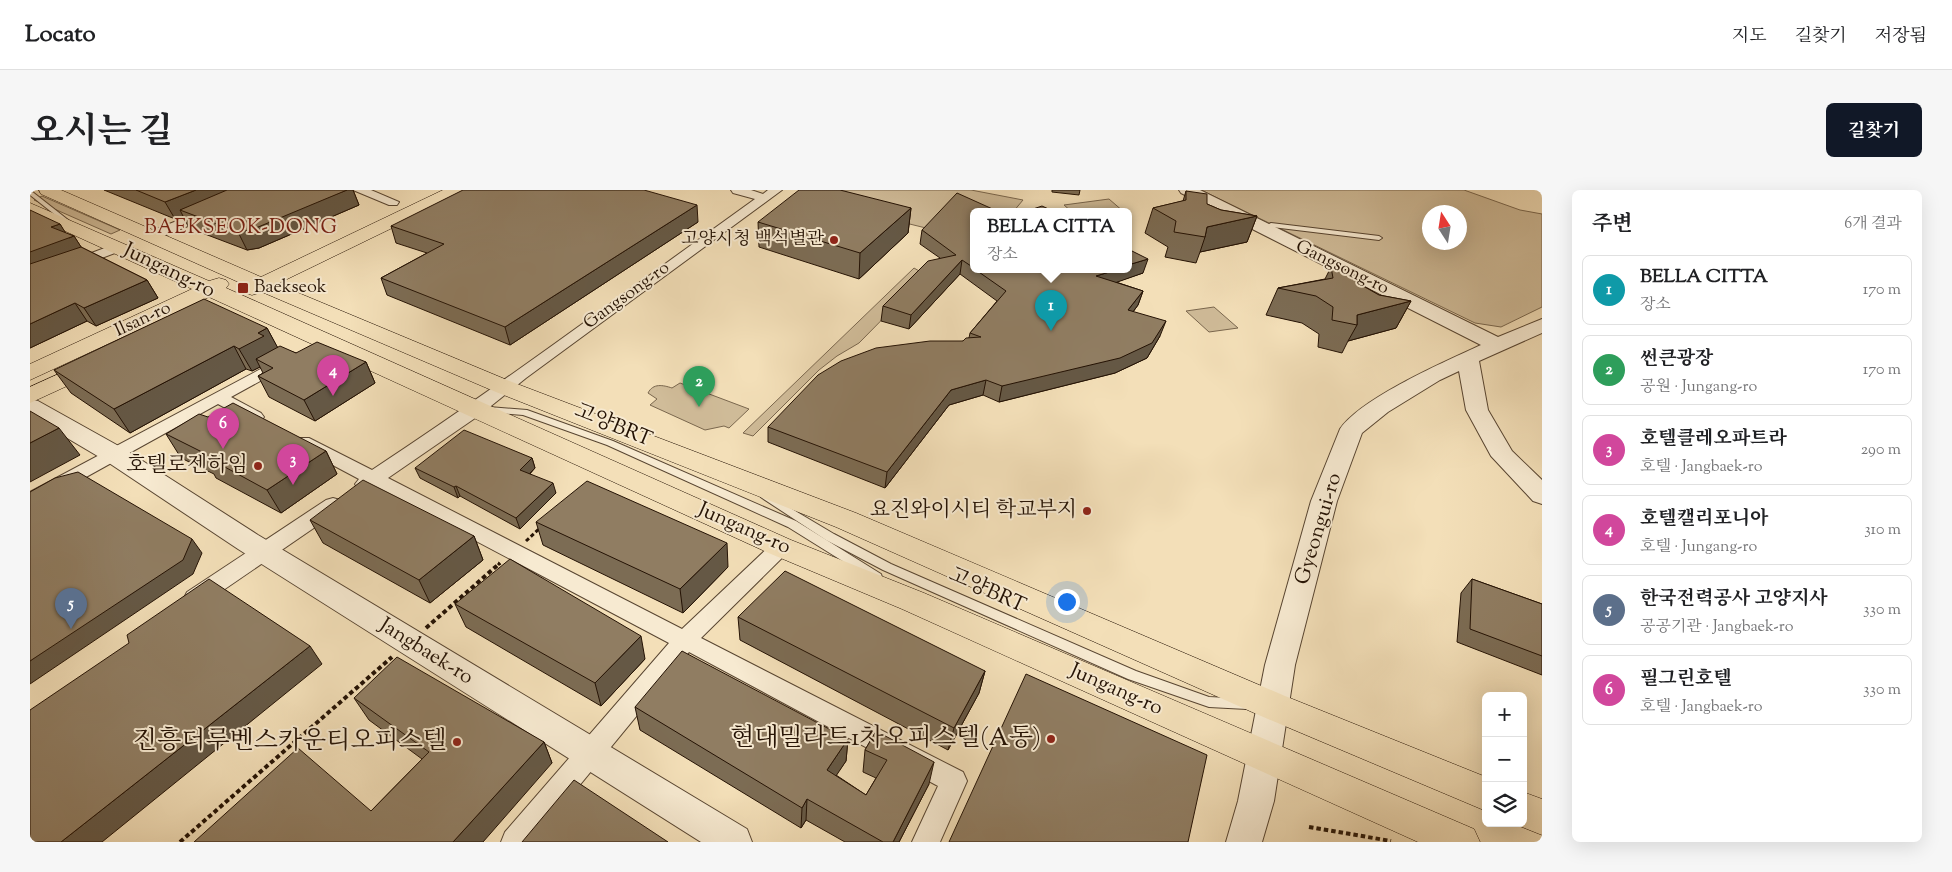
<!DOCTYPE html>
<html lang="ko">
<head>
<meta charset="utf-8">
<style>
  :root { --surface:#fff; --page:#f6f6f6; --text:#202124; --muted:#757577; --line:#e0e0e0; --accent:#111827 }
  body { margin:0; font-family:"Sorts Mill Goudy","Noto Serif KR",serif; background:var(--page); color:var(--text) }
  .controls { position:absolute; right:15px; bottom:15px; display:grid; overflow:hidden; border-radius:8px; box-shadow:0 5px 20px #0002 }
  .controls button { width:45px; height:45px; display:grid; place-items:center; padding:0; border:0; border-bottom:1px solid var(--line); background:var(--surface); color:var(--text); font:25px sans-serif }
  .compass { position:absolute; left:1392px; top:15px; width:45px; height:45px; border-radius:50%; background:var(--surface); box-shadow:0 5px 20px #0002; rotate:348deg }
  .you { position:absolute; left:1036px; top:411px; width:18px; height:18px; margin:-12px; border:4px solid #fff; border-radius:50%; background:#1a73e8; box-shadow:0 0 0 8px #1a73e833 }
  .badge { display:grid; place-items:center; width:32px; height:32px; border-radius:50%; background:var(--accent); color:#fff; font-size:16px; font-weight:700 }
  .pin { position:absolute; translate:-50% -41px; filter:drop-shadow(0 1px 2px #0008) }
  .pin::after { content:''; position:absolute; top:26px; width:18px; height:15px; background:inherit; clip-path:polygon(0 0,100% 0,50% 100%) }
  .popup { position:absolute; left:940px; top:18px; width:162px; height:65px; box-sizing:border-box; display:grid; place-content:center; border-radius:8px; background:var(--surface); filter:drop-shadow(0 1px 4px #0005); font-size:16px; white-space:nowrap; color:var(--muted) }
  .popup b { font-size:19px; color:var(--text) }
  .popup::after { content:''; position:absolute; left:50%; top:100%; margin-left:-10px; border:10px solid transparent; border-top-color:var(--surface) }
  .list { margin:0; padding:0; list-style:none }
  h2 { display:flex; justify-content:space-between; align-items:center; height:65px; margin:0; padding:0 20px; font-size:21px }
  h2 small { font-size:16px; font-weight:400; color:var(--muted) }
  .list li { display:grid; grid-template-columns:32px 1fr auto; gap:15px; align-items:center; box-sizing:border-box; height:70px; margin:0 10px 10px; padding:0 10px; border:1px solid var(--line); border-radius:8px }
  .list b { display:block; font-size:19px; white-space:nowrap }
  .list p { margin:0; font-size:16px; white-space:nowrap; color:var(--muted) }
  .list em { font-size:16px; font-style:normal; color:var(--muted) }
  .icon { flex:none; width:28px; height:28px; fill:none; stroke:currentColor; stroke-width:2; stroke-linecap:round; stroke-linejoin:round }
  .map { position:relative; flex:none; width:1512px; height:652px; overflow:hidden; border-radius:8px }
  header { display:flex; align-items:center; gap:30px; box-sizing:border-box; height:70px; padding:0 25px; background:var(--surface); border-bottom:1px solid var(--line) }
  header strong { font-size:24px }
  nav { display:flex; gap:28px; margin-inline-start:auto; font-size:18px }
  .intro { display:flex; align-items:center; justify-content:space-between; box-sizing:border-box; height:120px; padding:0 30px }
  h1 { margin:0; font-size:35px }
  .button { padding:12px 22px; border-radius:8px; background:var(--accent); color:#fff; font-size:18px; font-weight:700 }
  main { display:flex; gap:30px; padding:0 30px }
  aside { flex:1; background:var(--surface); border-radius:8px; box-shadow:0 5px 20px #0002 }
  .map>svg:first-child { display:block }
</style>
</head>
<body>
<header>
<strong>Locato</strong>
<nav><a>지도</a><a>길찾기</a><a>저장됨</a></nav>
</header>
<div class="intro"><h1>오시는 길</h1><a class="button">길찾기</a></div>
<main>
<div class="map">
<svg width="1512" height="652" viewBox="0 0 1512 652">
  <rect width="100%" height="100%" fill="#f3dfb8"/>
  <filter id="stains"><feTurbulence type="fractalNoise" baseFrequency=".004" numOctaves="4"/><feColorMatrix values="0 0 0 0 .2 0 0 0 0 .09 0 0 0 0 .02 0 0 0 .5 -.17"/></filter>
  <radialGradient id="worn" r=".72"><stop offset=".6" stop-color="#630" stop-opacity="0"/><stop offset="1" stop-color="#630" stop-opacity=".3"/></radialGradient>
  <g fill="#d0bc99" stroke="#7a674e" fill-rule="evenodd">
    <polygon points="779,0 941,0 993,10 983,22 953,22 925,17 904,40 770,7"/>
    <path d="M1171 0H1434L1490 20 1512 24V117L1471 137 1445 133ZM1400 22H1430V52H1400Z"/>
    <polygon points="12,6 90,40 81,44 4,10"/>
    <polygon points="1079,9 1094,22 1042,22 1034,15"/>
    <polygon points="884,78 896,85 829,153 807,166 789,180 723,246 713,243"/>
    <polygon points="1184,117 1208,138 1179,142 1156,121"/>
    <path d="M650 193 719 219 699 238 694 236 675 240 620 215 627 209 618 203C623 193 633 195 642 198Z"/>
  </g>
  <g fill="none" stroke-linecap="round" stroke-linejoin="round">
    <defs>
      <g id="service">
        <polygon points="0,0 42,33 42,35 38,35 0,5"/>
        <polygon points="1241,33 1349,46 1352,48 1349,50 1242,37 1233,41 1230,39"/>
        <polygon points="459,217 497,220 583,251 766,331 851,384 852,387 851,390 843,390 758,337 577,255 493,225 456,222 455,220 456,218"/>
        <polygon points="735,303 804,344 861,374 1106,481 1179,507 1217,509 1221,510 1223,514 1221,518 1217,519 1179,517 1098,489 853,380 796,350 732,308 730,306 732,304"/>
      </g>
      <g id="minor">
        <polygon points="323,0 341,0 369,12 367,15 359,15"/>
        <path d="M701 0H721L733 4 738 0H752L496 188 451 224 358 288 652 439 744 352 751 349 758 352 761 357 758 362 671 448 933 582 937 591 910 652H882L908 596 659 462 503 652H471L475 642 639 453 344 297 335 301 328 299 325 294 329 289 267 256 264 252 267 248H279L342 280C473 194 598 100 725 9L703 3Z"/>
        <polygon points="180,18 186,22 185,25 126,49 116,49 114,46 116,43"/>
        <polygon points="88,53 95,57 93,60 0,95 0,86"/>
        <polygon points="257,165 265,170 263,173 201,207 231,223 234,227 231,231 219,231 188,214 0,318 0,302"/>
        <polygon points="303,308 310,310 313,315 310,320 173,414 165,417 157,414 154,408 157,402 296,310"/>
      </g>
      <g id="tertiary">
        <path d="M1149 0H1170L1468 147 1512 129V143L1449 171 1458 220 1482 261 1512 290V314L1503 311 1461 266 1436 220 1429 181 1410 190 1358 222 1332 243 1307 311 1265 475 1244 611 1232 652H1196L1208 611 1235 475 1281 311 1310 239C1331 208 1416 171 1451 155L1151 3Z"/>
        <polygon points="0,209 8,211 94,259 228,345 717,639 722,652 671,652 208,359 76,271 0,226"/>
      </g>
      <g id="primary">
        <polygon points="9,0 31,0 231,87 413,0 434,0 432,4 247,94 482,192 826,323 1255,506 1456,587 1456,621 1231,526 806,337 466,202 232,102 222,105 215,103 212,99 215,95 11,4"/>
        <polygon points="0,13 179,91 189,88 196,90 199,94 196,98 761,350 894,403 1444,639 1450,652 1388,652 872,419 741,364 179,107 0,190 0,174 162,99 0,25"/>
        <polygon points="66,167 74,169 77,174 74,179 0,213 0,197"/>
        <polygon points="1493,602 1512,609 1512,645 1482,633 1493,633"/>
      </g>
    </defs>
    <use href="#service" stroke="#584531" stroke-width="2"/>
    <use href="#minor" stroke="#584531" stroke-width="2"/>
    <use href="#tertiary" stroke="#584531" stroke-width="2"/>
    <use href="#primary" stroke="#241204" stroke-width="1"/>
    <g stroke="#241204" stroke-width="3" stroke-dasharray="4 2.5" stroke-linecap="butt">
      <polyline points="496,351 510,338"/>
      <polyline points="468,375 470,373"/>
    </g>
    <g stroke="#241204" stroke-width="4" stroke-dasharray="4.5 3" stroke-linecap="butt">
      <polyline points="396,438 470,373"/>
      <polyline points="1279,637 1361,651"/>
      <polyline points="150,652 362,467"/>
    </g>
    <use href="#service" fill="#f7ead1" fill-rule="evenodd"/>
    <use href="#minor" fill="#f7ead1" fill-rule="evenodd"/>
    <use href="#tertiary" fill="#f7ead1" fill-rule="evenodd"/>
    <use href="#primary" fill="#f3dfb8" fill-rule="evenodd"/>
  </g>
  <g fill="#7c6c54" stroke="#241204">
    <polygon points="74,0 323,0 329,15 229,58 217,60 159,38 153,26 145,29"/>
    <polygon points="1022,0 1050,0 1049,5 1022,2"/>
    <polygon points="1156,1 1177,14 1191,20 1227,26 1217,52 1170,62 1166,73 1135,67 1138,57 1115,43 1123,18 1153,11"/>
    <polygon points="881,18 878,43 829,89 729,57 728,32"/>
    <polygon points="944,22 944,80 1098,80 1113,83 1086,92 1113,101 1108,115 1103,122 1130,146 1117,168 1085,183 969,212 953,205 919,215 855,298 738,252 738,237 933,151 939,148 940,143 967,111 930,84 879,139 851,131 853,116 910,68 890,54 892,40"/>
    <polygon points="668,32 480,155 357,105 351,88 397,63 366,53 361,36"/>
    <polygon points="30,34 35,43 44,46 51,57 117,90 128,108 66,136 57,131 0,158"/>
    <polygon points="1301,77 1349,105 1381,111 1366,138 1318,151 1312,163 1288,157 1289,144 1272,133 1236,125 1248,98 1295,89"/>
    <polygon points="237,138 247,157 266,163 336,172 345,193 285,231 239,207 228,186 233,183 230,177 222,181 216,179 100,243 41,203 24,180"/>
    <polygon points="136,244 296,261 307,284 251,323 186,288 184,284 151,268"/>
    <polygon points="502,268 505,278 500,284 526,303 490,339 430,306 428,308 390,288 385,278"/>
    <polygon points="280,330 444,346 453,370 400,413 293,353"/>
    <polygon points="506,332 698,377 653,423 513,355"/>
    <polygon points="1442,389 1512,414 1512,485 1427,452 1431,403"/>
    <polygon points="425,414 615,469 571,516 436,437"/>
    <polygon points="708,427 955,481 949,503 918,560 710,450"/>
    <polygon points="324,508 514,552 522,573 341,621 392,569 339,530"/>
    <polygon points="605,517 818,549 816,571 806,585 836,605 846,588 833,582 835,560 846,541 899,594 869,652 815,652 776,630 771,638 610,540"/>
  </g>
  <g fill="#655845" stroke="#241204">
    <polygon points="166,0 216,0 150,20 153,26 145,29 135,12"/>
    <polygon points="317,0 323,0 329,15 229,58 217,60 208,42"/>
    <polygon points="667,15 668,32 480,155 475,137"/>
    <polygon points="881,18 878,43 829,89 830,63"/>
    <polygon points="1227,26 1217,52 1170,62 1175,47 1177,37"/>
    <polygon points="30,34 39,48 44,46 55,63 0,84 0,62 21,37"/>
    <polygon points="1118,69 1113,83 1062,101 1066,86 1086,80 1098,80 1098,75"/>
    <polygon points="932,70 930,84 879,139 881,125"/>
    <polygon points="117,90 128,108 66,136 54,118"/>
    <polygon points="1113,101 1108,115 1093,135 1098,120"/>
    <polygon points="1381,111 1366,138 1318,151 1327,135 1327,125"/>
    <polygon points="45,113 57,131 0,158 0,134"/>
    <polygon points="1136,131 1130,146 1117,168 1085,183 969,212 972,196"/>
    <polygon points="237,138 249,160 226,169 230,177 222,181 209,159 228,143"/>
    <polygon points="204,156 216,179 100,243 84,219"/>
    <polygon points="336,172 345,193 285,231 274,210"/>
    <polygon points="956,190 953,205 919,215 855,298 857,282 921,200"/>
    <polygon points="29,238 50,265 0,292 0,253"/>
    <polygon points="296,261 307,284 251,323 237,300"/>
    <polygon points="502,268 505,278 493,290 490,280"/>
    <polygon points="523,293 526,303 490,339 486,328"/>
    <polygon points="426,296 430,306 428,308 424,297"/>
    <polygon points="444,346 453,370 400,413 389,390"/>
    <polygon points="162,349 172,363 163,384 0,494 0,471"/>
    <polygon points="697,353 698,377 653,423 650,399"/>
    <polygon points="611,446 615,469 571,516 565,493"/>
    <polygon points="280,456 292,474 72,652 31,652"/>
    <polygon points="955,481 949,503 918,560 924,538"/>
    <polygon points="818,549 816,571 796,601 797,580"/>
    <polygon points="514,552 522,573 453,652 423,652"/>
    <polygon points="904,572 899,594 869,652 863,652"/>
    <polygon points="777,609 776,630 771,638 772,618"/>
  </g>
  <g fill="#907d62" stroke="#241204">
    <polygon points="106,0 166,0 135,12"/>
    <polygon points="197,0 317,0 221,40 208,42 150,20"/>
    <polygon points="433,0 614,0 667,15 475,137 351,88 414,54 361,36"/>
    <polygon points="769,0 810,0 881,18 830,63 728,32"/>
    <polygon points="1156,1 1177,4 1177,14 1191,20 1227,26 1177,37 1175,47 1144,42 1146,31 1123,18 1156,10"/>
    <polygon points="927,3 967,21 983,22 944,22 944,78 932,70 881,125 853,116 898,71 926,65 892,40"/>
    <polygon points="1012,16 1025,22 994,22"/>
    <polygon points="0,20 30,34 21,37 44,46 0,62"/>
    <polygon points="51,57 117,90 54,118 45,113 0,134 0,74"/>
    <polygon points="1098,59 1118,69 1098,75"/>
    <polygon points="1301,77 1323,81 1326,92 1349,105 1381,111 1327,125 1327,135 1302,130 1303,117 1286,106 1248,98 1303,88"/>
    <polygon points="946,80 1086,80 1066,86 1113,101 1098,120 1136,131 1122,153 1090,168 972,196 956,190 921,200 857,282 738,237 788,185 811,171 846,158 900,151 933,151 936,148 951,147 940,143 976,101"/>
    <polygon points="174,109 237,138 228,143 234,146 209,159 204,156 84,219 24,180"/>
    <polygon points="287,152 336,172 274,210 228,186 243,178 226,169 250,156 266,163"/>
    <polygon points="203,213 296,261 237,300 171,264 174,263 136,244 169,224 178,227"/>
    <polygon points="0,221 29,238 0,253"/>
    <polygon points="434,240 502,268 490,280 523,293 486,328 426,296 424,297 385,278"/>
    <polygon points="48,282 162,349 153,370 0,471 0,302 25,288"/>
    <polygon points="333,290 444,346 389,390 280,330"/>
    <polygon points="557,291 697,353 650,399 506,332"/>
    <polygon points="480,369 611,446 565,493 425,414"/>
    <polygon points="755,381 955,481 924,538 708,427"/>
    <polygon points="179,389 280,456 31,652 0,652 0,520 99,453 97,445"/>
    <polygon points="1442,389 1512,414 1512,466 1440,439"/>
    <polygon points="652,461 818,549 797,580 836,605 857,570 835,560 846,541 904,572 863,652 853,652 777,609 772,618 605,517"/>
    <polygon points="367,467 514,552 423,652 164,652 268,558 341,621 399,562 324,508"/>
    <polygon points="996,484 1177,565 1158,652 919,652"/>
    <polygon points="544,590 638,652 492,652"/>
  </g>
  <g fill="#8f2418" stroke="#f7ead1" stroke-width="2">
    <circle cx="804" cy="50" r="5"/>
    <rect x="207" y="92" width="12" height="12" rx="2.5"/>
    <circle cx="228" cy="276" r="5"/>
    <circle cx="1057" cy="321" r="5"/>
    <circle cx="1021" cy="549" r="5"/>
    <circle cx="427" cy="552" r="5"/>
  </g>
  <g text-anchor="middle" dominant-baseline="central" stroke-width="4" stroke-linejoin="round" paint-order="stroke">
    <g font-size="18" fill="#241204" stroke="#f7ead1" text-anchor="end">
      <text x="794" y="50">고양시청 백석별관</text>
      <text x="224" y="98" text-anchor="start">Baekseok</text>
    </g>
    <g font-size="18" fill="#241204" stroke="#f7ead1">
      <text transform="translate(1312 78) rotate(26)">Gangsong-ro</text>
      <text transform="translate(597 106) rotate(-36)">Gangsong-ro</text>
      <text transform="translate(113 130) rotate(-25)">Ilsan-ro</text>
    </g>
    <g font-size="20" letter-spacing="1" fill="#7a1f14" stroke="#f7ead1">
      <text x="211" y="38">BAEKSEOK-DONG</text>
    </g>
    <g font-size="21" fill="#241204" stroke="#f7ead1">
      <text transform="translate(139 81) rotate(26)">Jungang-ro</text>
      <text transform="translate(583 236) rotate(22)">고양BRT</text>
      <text transform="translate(714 339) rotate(24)">Jungang-ro</text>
      <text transform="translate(1289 339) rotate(-73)">Gyeongui-ro</text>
      <text transform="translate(957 401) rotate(24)">고양BRT</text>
      <text transform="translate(396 462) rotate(32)">Jangbaek-ro</text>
      <text transform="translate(1086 500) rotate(24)">Jungang-ro</text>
    </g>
    <g font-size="21" fill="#241204" stroke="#f7ead1" text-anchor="end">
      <text x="218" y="276">호텔로젠하임</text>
      <text x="1047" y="321">요진와이시티 학교부지</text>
    </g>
    <g font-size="25" fill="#241204" stroke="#f7ead1" text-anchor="end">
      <text x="1011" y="549">현대밀라트1차오피스텔(A동)</text>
      <text x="417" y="552">진흥더루벤스카운티오피스텔</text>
    </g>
  </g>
  <rect width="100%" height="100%" filter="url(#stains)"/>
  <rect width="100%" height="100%" fill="url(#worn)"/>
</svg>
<div class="controls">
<button>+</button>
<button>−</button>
<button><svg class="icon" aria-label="layers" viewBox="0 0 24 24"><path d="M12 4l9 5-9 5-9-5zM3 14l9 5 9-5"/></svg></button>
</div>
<svg class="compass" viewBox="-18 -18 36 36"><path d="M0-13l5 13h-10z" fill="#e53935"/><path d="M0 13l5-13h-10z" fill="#757577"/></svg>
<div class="you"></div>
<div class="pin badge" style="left:1021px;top:141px;background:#0f9aa8">1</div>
<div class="popup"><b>BELLA CITTA</b>장소</div>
<div class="pin badge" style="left:669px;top:217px;background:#2e9e5b">2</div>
<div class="pin badge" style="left:263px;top:295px;background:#d1479c">3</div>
<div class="pin badge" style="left:303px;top:206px;background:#d1479c">4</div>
<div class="pin badge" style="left:41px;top:439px;background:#5c6f8a">5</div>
<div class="pin badge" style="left:193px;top:259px;background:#d1479c">6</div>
</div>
<aside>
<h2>주변<small>6개 결과</small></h2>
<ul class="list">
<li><span class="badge" style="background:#0f9aa8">1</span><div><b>BELLA CITTA</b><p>장소</p></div><em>170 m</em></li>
<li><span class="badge" style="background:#2e9e5b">2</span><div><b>썬큰광장</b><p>공원 · Jungang-ro</p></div><em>170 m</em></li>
<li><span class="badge" style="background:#d1479c">3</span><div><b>호텔클레오파트라</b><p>호텔 · Jangbaek-ro</p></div><em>290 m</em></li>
<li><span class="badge" style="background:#d1479c">4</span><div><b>호텔캘리포니아</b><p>호텔 · Jungang-ro</p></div><em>310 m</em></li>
<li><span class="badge" style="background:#5c6f8a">5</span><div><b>한국전력공사 고양지사</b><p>공공기관 · Jangbaek-ro</p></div><em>330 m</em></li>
<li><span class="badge" style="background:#d1479c">6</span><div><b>필그린호텔</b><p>호텔 · Jangbaek-ro</p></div><em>330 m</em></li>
</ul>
</aside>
</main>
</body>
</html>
